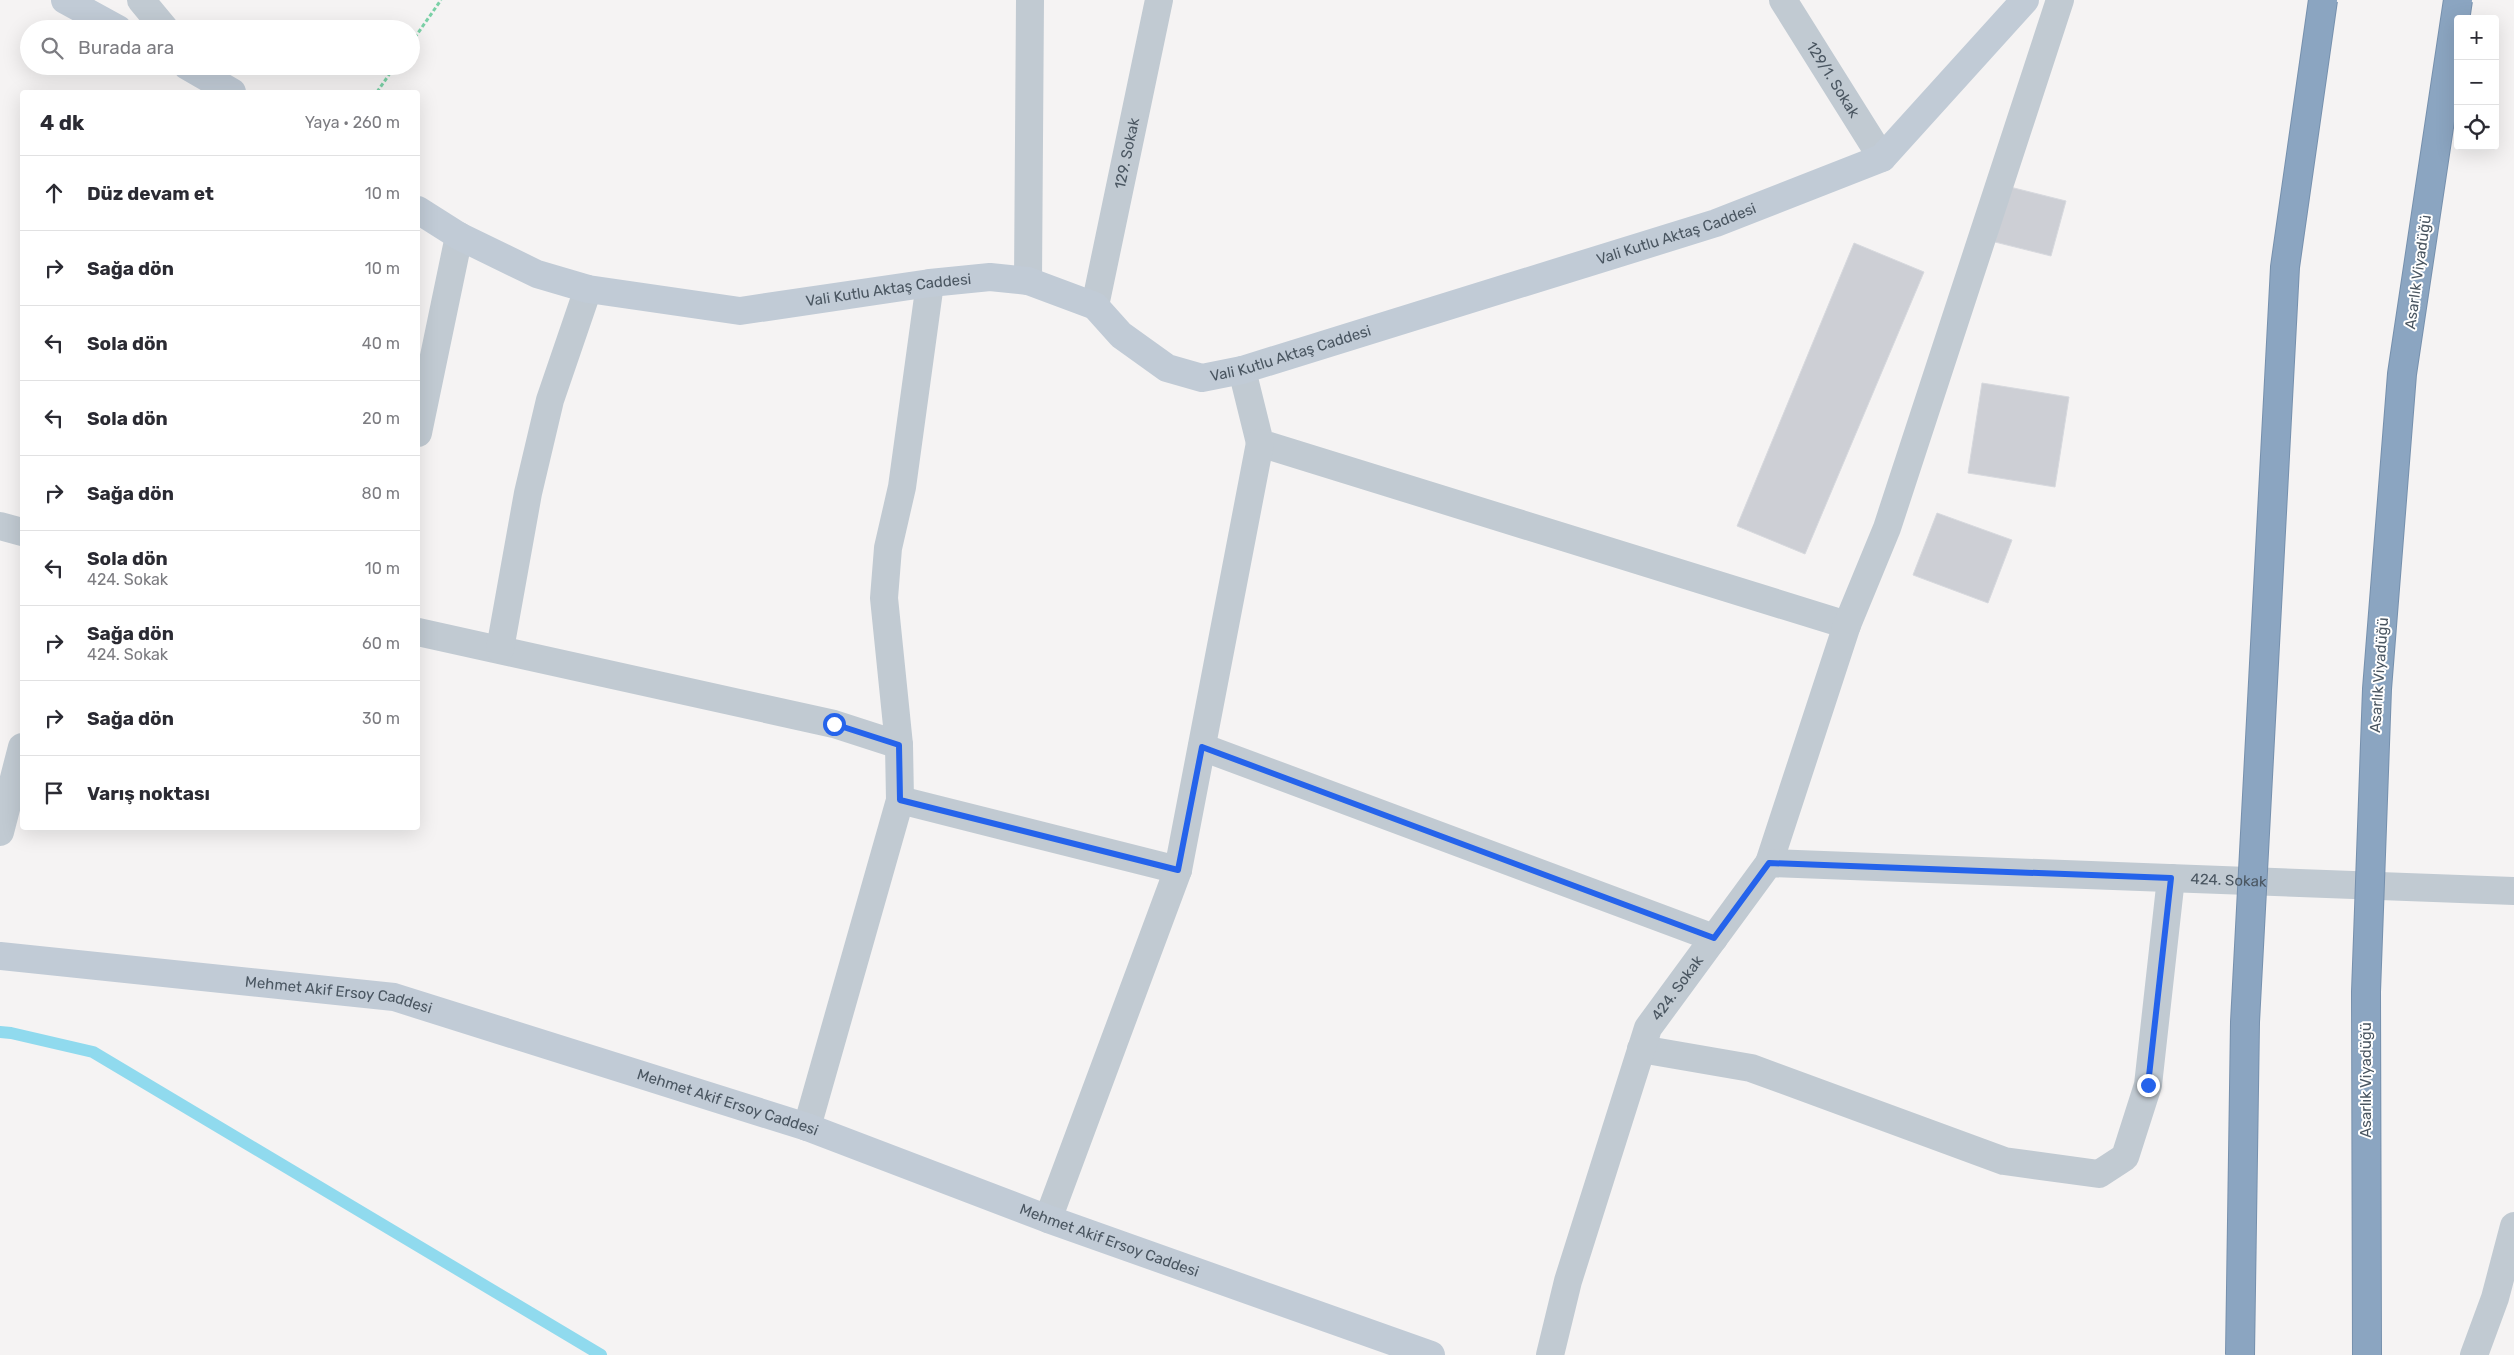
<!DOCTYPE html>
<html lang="tr">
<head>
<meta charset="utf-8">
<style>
  :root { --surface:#fff; --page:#f2f2f3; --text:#2b2b33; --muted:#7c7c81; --line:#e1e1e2 }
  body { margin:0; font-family:Rubik,sans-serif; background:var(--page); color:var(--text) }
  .controls { position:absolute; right:15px; top:15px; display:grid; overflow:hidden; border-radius:5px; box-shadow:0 5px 20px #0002 }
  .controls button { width:45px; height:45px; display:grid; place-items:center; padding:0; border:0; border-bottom:1px solid var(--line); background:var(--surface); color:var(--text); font:25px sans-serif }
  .stop { position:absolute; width:15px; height:15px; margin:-11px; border:4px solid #2563eb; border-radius:50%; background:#fff }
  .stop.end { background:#2563eb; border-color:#fff; box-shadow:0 1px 5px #0008 }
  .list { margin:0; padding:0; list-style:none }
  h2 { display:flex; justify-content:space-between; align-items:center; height:65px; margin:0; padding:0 20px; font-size:21px }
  h2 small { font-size:16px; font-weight:400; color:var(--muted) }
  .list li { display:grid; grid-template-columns:32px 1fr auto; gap:15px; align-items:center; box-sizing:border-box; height:75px; padding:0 20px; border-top:1px solid var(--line) }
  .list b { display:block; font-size:19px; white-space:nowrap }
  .list p { margin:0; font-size:16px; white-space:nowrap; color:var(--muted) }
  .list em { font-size:16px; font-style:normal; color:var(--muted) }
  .icon { flex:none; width:28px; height:28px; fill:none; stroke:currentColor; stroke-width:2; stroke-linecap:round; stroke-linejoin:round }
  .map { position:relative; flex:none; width:2514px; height:1355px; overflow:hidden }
  .search { position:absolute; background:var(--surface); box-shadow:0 5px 20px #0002; left:20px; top:20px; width:400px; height:55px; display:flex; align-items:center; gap:12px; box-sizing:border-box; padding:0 18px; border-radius:28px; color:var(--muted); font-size:19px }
  .panel { position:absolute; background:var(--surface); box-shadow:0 5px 20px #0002; left:20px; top:90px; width:400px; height:740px; border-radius:5px }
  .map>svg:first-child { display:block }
</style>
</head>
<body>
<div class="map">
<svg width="2514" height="1355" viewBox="0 0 2514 1355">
  <rect width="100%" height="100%" fill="#f5f3f3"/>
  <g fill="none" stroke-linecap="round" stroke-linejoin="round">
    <polyline stroke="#90daee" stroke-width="12" points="0,1032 11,1033 93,1052 601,1355"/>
  </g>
  <g fill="#cdcfd5" stroke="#d7d9de">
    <polygon points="2010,187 2066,201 2051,256 1995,242"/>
    <polygon points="1854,243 1924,272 1805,554 1737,526"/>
    <polygon points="1982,383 2069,397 2055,487 1968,473"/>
    <polygon points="1937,513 2012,540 1988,603 1913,575"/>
  </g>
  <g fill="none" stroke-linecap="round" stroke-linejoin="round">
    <g stroke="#7ad0a6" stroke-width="3" stroke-dasharray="4 2.5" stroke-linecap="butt">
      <polyline points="411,43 441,0"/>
      <polyline points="377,92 395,66"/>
    </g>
    <g stroke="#c1cad2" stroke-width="28">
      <polyline points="141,0 165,29"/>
      <path id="s1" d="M1783 0 1882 158"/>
      <polyline points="1028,281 1030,0"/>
      <path id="s2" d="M1095 306 1159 0"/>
      <polyline points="1242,370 1260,443 1847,625"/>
      <polyline points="418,433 459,236"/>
      <polyline points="0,526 22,532"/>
      <polyline points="418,632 834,724 899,745"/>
      <polyline points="500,649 528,493 550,400 588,289"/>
      <polyline points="1202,747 1714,938"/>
      <polyline points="900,800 1178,870"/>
      <polyline points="0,832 22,747"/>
      <polyline points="1769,863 1847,625 1887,528 2060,0"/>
      <polyline points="1641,1049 1751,1068 2004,1161 2099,1174 2125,1157 2148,1085 2171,878"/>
      <polyline points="807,1127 900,800 899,745 884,598 888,548 902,487 930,283"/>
      <polyline points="1048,1219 1178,870 1260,443"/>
      <path id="s3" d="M1550 1355 1568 1281 1648 1028 1769 863 2514 891"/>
      <polyline points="2474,1355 2495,1298 2514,1226"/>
    </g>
    <g stroke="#c1cbd6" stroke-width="28">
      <polyline points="65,0 118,29"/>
      <polyline points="187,66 232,92"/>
      <path id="s4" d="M418 210 459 236 537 274 588 289 740 311 930 283 990 277 1028 281 1095 306 1121 335 1167 368 1202 378 1242 370 1716 223 1882 158 2025 0"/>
      <path id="s5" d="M0 956 394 997 807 1127 1048 1219 1431 1355"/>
    </g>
    <defs>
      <g id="highway-bridge">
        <polyline points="2240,1355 2245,1022 2285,267 2323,0"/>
        <polyline points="2367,1355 2366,992 2377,689 2402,374 2458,0"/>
      </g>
    </defs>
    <use href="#highway-bridge" stroke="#7690ad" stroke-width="30" stroke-linecap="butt"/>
    <use href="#highway-bridge" stroke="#8ba5c1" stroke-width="28"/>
  </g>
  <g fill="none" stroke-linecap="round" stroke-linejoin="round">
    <polyline stroke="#2563eb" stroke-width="6" points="834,724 899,745 900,800 1178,870 1202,747 1714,938 1769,863 2171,878 2148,1085"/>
  </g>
  <g text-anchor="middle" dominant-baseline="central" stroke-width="4" stroke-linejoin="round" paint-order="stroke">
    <g font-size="15" fill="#4a5661" stroke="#fff">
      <text stroke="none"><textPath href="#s1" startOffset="94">129/1. Sokak</textPath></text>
      <text stroke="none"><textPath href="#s2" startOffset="156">129. Sokak</textPath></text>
      <text stroke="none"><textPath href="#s4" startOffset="1332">Vali Kutlu Aktaş Caddesi</textPath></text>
      <text transform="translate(2418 272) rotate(-82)">Asarlık Viyadüğü</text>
      <text stroke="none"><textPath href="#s4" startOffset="492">Vali Kutlu Aktaş Caddesi</textPath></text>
      <text stroke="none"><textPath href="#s4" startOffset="928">Vali Kutlu Aktaş Caddesi</textPath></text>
      <text transform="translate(2379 675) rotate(-86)">Asarlık Viyadüğü</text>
      <text stroke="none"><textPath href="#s3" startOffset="1006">424. Sokak</textPath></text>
      <text stroke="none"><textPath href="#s3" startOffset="391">424. Sokak</textPath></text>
      <text stroke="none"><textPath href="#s5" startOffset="341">Mehmet Akif Ersoy Caddesi</textPath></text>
      <text transform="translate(2366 1080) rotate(-90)">Asarlık Viyadüğü</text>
      <text stroke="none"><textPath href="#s5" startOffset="746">Mehmet Akif Ersoy Caddesi</textPath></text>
      <text stroke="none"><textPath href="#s5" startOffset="1152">Mehmet Akif Ersoy Caddesi</textPath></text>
    </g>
  </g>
</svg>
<div class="controls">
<button>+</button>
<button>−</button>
<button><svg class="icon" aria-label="locate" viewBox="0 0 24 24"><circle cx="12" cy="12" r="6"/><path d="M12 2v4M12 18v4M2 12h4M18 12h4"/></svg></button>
</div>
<div class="stop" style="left:834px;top:724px"></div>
<div class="stop end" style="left:2148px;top:1085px"></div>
<div class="search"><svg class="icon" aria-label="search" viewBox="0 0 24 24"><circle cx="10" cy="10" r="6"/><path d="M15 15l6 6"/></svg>Burada ara</div>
<section class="panel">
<h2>4 dk<small>Yaya · 260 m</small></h2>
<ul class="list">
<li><svg class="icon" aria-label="ahead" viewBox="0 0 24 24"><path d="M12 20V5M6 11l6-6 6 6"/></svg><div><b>Düz devam et</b></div><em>10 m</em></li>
<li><svg class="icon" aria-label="right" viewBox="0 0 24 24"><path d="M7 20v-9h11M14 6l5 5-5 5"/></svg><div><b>Sağa dön</b></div><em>10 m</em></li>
<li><svg class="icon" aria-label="left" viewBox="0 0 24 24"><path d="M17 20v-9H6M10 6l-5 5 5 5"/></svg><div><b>Sola dön</b></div><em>40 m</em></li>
<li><svg class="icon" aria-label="left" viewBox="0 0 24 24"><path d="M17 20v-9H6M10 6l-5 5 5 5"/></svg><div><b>Sola dön</b></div><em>20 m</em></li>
<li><svg class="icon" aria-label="right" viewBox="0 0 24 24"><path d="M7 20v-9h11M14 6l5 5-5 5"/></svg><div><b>Sağa dön</b></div><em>80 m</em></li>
<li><svg class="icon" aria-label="left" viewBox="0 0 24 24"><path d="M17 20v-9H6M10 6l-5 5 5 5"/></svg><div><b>Sola dön</b><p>424. Sokak</p></div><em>10 m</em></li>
<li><svg class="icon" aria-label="right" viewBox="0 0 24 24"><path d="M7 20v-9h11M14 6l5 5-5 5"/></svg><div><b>Sağa dön</b><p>424. Sokak</p></div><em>60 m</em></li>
<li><svg class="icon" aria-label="right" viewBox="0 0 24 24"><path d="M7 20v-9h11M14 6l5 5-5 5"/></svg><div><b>Sağa dön</b></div><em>30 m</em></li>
<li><svg class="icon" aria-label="arrive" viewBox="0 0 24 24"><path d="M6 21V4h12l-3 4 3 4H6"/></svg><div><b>Varış noktası</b></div></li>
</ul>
</section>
</div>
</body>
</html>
